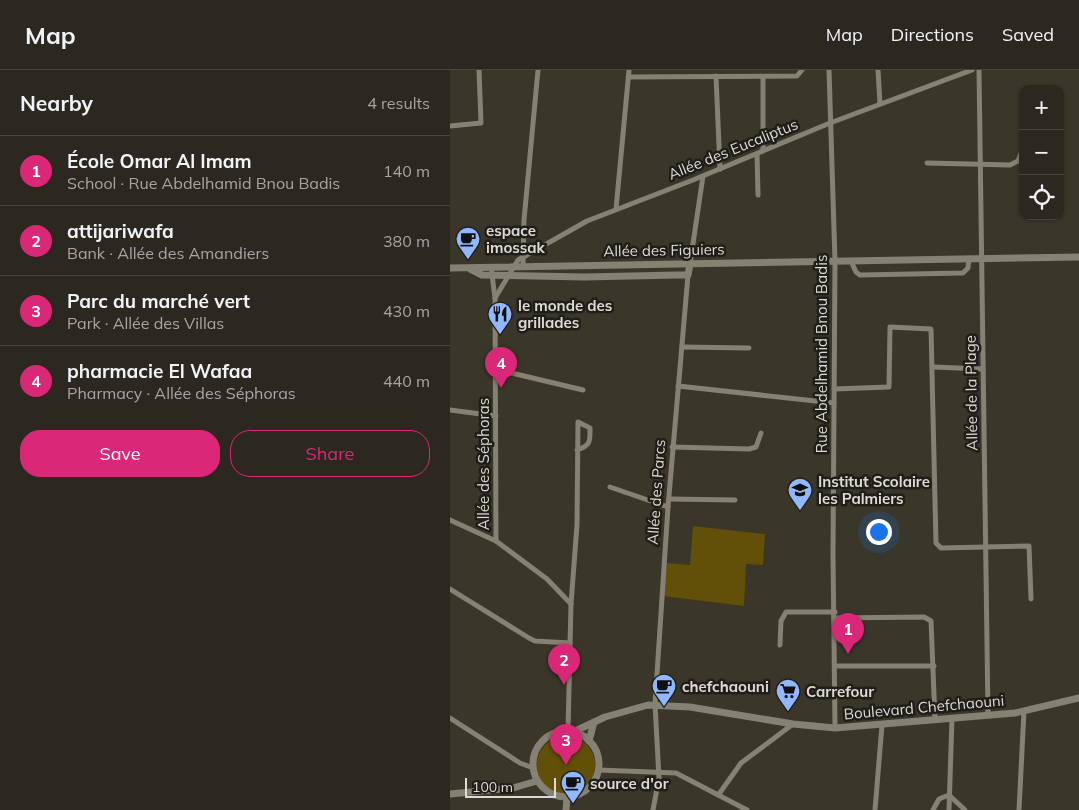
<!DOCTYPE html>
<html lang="en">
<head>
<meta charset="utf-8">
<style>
  :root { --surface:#2c2820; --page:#38342d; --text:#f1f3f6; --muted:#a6a6a5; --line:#48443e; --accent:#db2777 }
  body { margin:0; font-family:Mulish,sans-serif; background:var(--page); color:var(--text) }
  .controls { position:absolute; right:15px; top:15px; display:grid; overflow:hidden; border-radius:10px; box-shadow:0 1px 4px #0004 }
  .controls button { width:45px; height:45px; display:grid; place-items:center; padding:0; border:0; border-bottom:1px solid var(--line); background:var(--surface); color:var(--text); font:25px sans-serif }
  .scale { position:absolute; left:15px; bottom:12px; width:91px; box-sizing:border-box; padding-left:5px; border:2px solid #dedbd4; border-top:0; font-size:14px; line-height:18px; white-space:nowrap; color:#dedbd4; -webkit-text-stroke:4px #201e18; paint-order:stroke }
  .you { position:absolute; left:428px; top:461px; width:18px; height:18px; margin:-12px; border:4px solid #fff; border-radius:50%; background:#1a73e8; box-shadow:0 0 0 8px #1a73e833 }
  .badge { display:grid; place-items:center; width:32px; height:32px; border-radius:50%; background:var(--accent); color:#fff; font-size:16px; font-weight:700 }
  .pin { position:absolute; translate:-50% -41px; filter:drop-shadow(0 1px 2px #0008) }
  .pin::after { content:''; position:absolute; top:26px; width:18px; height:15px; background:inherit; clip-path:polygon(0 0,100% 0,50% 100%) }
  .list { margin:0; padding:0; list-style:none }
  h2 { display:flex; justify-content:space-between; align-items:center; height:65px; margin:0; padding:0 20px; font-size:21px }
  h2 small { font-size:16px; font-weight:400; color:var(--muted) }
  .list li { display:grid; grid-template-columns:32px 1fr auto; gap:15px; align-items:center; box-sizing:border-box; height:70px; padding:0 20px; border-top:1px solid var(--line) }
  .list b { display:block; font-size:19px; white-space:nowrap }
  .list p { margin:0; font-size:16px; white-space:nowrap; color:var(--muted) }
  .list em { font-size:16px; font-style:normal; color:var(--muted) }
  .actions { display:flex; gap:10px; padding:15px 20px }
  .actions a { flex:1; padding:11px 0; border:1px solid var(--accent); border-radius:20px; text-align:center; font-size:18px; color:var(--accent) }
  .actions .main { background:var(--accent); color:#fff }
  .icon { flex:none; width:28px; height:28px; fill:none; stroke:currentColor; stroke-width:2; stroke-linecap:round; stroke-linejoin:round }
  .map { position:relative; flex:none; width:629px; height:740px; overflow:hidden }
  header { display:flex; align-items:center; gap:30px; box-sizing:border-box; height:70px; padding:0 25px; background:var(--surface); border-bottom:1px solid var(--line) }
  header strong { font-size:24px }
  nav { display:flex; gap:28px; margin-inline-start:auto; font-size:18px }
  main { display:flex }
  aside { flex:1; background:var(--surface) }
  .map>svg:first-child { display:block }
</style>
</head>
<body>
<header>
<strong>Map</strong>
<nav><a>Map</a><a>Directions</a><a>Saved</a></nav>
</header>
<main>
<aside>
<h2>Nearby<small>4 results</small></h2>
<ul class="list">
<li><span class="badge">1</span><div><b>École Omar Al Imam</b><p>School · Rue Abdelhamid Bnou Badis</p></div><em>140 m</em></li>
<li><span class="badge">2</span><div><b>attijariwafa</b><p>Bank · Allée des Amandiers</p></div><em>380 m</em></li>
<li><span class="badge">3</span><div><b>Parc du marché vert</b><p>Park · Allée des Villas</p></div><em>430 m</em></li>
<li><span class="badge">4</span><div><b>pharmacie El Wafaa</b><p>Pharmacy · Allée des Séphoras</p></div><em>440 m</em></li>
</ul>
<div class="actions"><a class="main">Save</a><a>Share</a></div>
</aside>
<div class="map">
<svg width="629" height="740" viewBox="0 0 629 740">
  <rect width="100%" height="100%" fill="#3a362a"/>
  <g fill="#624f08">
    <polygon points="243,456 315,464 313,495 296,494 294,536 213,526 217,493 240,495"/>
    <circle cx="116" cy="695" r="29"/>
  </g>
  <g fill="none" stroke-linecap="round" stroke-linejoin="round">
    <g stroke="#858173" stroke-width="5">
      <polyline points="379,0 385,191 383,485 385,658"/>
      <polyline points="428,0 430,34"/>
      <polyline points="529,0 538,645"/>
      <polyline points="266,6 270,99"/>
      <polyline points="178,7 347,6 352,0"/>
      <polyline points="313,7 313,81"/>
      <polyline points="0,56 31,53 29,0"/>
      <polyline points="307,84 308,125"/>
      <polyline points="477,93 560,95 568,91 572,81"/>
      <polyline points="166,139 179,0"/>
      <polyline points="401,191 406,202 410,205 513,203 518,198 519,188"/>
      <polyline points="240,194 253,106"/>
      <polyline points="41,197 45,228 46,471"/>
      <polyline points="73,197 74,150 88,0"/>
      <polyline points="45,228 68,190 137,151 243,110 380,53 522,0"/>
      <polyline points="232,277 299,278"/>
      <polyline points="483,297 533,299"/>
      <polyline points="45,299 133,320"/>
      <polyline points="228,316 384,333"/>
      <polyline points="384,319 439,317 440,257 481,259 486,473 491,478 579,476 581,529"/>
      <polyline points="0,340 46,346"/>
      <polyline points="222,377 299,379 306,377 311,363"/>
      <polyline points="160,417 218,437"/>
      <polyline points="219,429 285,430"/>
      <polyline points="0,450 46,471 97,509 121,534"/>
      <polyline points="0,519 79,568 85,571 120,573"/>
      <polyline points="384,548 474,547 481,551 485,649"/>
      <polyline points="330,575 331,551 336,542 385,542"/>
      <polyline points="385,596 484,596"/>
      <polyline points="0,648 70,693 83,698"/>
      <path d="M118 661 121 534 127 455 128 352 140 358C140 372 141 375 127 380"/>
      <polyline points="149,700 226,703 297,740"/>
      <polyline points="269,724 291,693 343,654"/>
      <polyline points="203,740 209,708 205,634 218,437 238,205"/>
      <polyline points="425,740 432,655"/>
      <polyline points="483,740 489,729 499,725 515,740"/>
      <polyline points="499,740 502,648"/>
      <polyline points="569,740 574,641"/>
    </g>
    <g stroke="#858173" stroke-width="7">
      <polyline points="0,198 629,187"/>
      <polyline points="20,199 32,205 135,207 227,205 238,205 240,194"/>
      <circle cx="116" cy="694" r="33"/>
      <polyline points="123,662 155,647 198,635 240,637 343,654 385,658 565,643 629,628"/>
      <polyline points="139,671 144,652"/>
      <polyline points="0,724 63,718 87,711"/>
      <polyline points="116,740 117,727"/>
    </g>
  </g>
  <defs>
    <symbol id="cafe-pin" viewBox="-11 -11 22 30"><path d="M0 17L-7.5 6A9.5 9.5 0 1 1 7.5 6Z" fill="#91b8fd" stroke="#201e18"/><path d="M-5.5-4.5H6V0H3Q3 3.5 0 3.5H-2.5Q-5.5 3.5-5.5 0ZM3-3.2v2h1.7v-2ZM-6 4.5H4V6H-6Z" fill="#111"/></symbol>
    <symbol id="restaurant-pin" viewBox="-11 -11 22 30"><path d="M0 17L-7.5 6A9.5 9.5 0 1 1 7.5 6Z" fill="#91b8fd" stroke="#201e18"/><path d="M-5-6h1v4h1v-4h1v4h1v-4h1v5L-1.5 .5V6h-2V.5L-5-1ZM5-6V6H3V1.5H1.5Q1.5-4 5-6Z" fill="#111"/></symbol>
    <symbol id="school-pin" viewBox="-11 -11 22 30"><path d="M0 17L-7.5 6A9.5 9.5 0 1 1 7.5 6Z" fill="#91b8fd" stroke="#201e18"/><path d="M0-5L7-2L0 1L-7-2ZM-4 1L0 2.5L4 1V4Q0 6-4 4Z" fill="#111"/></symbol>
    <symbol id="supermarket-pin" viewBox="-11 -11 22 30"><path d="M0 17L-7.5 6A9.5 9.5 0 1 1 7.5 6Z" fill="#91b8fd" stroke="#201e18"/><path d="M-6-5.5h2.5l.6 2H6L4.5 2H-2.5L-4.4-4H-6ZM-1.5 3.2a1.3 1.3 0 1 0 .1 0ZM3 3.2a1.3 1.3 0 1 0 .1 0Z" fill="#111"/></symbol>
  </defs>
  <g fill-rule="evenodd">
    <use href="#cafe-pin" x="4" y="155" width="28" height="38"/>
    <use href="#restaurant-pin" x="36" y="230" width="28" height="38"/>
    <use href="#school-pin" x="336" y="406" width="28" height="38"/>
    <use href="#cafe-pin" x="200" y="602" width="28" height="38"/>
    <use href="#supermarket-pin" x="324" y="607" width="28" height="38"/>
    <use href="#cafe-pin" x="109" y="699" width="28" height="38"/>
  </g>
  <g text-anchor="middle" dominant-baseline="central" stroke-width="5" stroke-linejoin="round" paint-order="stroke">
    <g font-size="15" fill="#dedbd4" stroke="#201e18">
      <text transform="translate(283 79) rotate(-22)">Allée des Eucaliptus</text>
      <text transform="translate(214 180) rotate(-1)">Allée des Figuiers</text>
      <text transform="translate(371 284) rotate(-90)">Rue Abdelhamid Bnou Badis</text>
      <text transform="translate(521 323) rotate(-91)">Allée de la Plage</text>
      <text transform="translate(33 394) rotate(-90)">Allée des Séphoras</text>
      <text transform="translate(206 422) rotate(-86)">Allée des Parcs</text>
      <text transform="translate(474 637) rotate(-5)">Boulevard Chefchaouni</text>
    </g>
    <g font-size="15" font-weight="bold" fill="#dedbd4" stroke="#201e18" text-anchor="start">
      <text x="36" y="160">espace<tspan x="36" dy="17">imossak</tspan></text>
      <text x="68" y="235">le monde des<tspan x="68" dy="17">grillades</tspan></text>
      <text x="368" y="411">Institut Scolaire<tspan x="368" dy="17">les Palmiers</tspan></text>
      <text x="232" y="616">chefchaouni</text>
      <text x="356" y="621">Carrefour</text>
      <text x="140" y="713">source d'or</text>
    </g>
  </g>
</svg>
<div class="controls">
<button>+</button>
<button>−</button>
<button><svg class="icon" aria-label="locate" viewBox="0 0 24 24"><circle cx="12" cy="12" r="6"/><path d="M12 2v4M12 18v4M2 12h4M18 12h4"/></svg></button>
</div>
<div class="scale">100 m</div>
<div class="you"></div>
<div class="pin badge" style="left:398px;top:584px">1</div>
<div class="pin badge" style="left:114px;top:615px">2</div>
<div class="pin badge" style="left:116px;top:695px">3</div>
<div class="pin badge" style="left:51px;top:318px">4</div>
</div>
</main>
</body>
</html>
